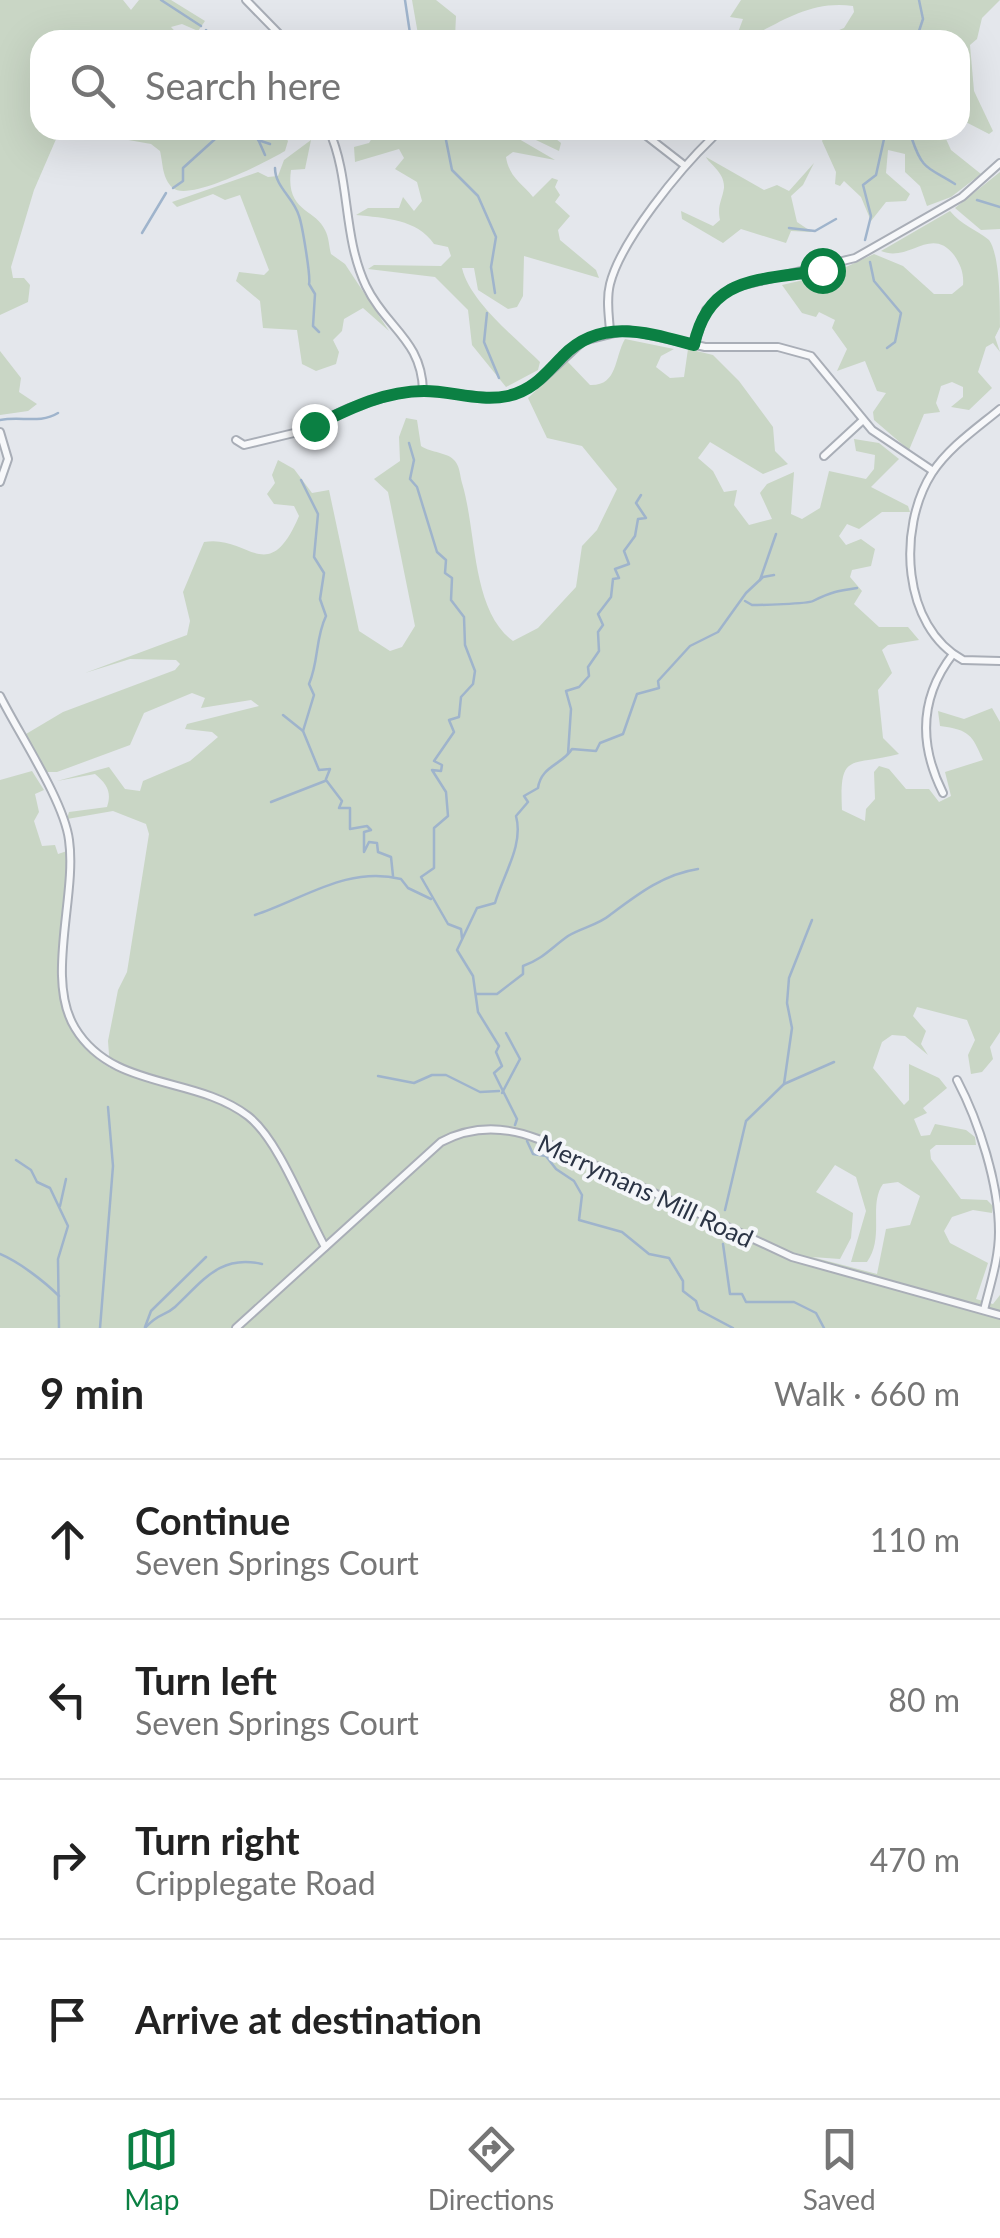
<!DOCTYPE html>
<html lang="en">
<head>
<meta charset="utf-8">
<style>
  :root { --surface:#fff; --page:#f6f6f6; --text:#222; --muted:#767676; --line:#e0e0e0; --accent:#0b8043 }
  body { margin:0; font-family:Lato,sans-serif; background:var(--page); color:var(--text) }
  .stop { position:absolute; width:30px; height:30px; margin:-22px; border:8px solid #0b8043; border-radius:50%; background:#fff }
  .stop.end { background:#0b8043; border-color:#fff; box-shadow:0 2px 10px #0008 }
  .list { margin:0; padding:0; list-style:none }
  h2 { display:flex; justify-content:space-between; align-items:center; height:130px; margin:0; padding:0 40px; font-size:42px }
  h2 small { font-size:32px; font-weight:400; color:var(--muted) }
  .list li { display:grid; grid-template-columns:65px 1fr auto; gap:30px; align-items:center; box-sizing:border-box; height:160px; padding:0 40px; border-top:2px solid var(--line) }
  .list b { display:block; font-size:38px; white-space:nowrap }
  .list p { margin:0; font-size:32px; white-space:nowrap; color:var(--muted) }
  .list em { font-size:32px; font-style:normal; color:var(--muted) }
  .icon { flex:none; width:55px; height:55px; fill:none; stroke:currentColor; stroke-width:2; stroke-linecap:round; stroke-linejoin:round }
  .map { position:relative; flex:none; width:1000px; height:1328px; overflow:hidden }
  .search { position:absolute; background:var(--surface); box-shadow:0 10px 40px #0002; left:30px; right:30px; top:30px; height:110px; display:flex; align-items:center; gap:25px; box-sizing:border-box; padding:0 35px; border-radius:30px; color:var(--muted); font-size:38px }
  .sheet { height:770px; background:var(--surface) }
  nav { display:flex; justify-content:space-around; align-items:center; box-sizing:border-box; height:140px; border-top:2px solid var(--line); background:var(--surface); font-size:28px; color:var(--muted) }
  nav a { display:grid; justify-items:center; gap:5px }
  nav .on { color:var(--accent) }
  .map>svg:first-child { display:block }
</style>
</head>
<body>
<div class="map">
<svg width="1000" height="1328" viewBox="0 0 1000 1328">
  <rect width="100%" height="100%" fill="#e4e7ec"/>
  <g fill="#c9d6c5" fill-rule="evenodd">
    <polygon points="0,0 123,0 131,10 139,0 171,0 205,21 198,31 182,24 171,27 183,40 40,40 40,130 60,130 34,190 11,267 13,278 24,278 30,285 28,302 0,315"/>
    <polygon points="412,0 436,0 456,16 455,38 419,40"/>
    <path d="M741 0H1000L982 18 977 39 970 45 974 91 993 131 989 134 960 119V40H815L844 28 854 12 853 6C808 0 779 24 744 40L737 35 743 19 730 17Z"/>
    <path d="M72 130H281L288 141 285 151C268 161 189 202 173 188 162 179 163 163 160 151L151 144Z"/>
    <path d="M377 130H545L561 143 559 151 517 131 519 139 555 160 513 152 506 157C509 177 522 183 533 197L552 178 558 180 555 187 560 195 555 202 570 216 558 230 560 240 596 270 599 278 524 256 523 296 517 307 508 309 478 290 474 268H462C470 302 515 337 540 362L538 370 506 387 472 345 468 310 435 277 368 269 374 265 441 266 451 256 448 247 434 244C417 219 385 218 356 215L368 208H399L403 197 414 211 422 201 417 182 395 169 404 158 399 149 355 162 354 147 369 143Z"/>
    <polygon points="827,130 942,130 951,150 981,174 951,197 927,206 920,186 905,172 905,154 888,150 886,173 910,194 906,201 886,202 871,221 861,197 844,181 840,186 835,184 836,172 822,141"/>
    <path d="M311 140 305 169 291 170C285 212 316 209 325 230 329 237 329 247 331 254L345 264 389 331 363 308 344 319 342 331 333 340 339 352 336 364 316 371 302 364 297 330 263 328 260 301 236 281 239 272 264 275 269 270 240 195 225 200 213 194 177 207 172 202 258 172 268 177 278 176 284 160Z"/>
    <path d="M706 157 764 190 777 185 789 191 814 163 803 185 791 196 797 222 812 232 791 231 786 243 741 229 723 243 682 219 681 211 713 226 720 220C717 205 722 201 724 188 725 172 709 164 706 157Z"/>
    <polygon points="1000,172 1000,229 981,230 955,208"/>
    <path d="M950 211C962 226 976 229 989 240 1000 255 1000 304 1000 327L995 337 1000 352 993 343 986 347 978 372 992 388 969 410 951 407 963 397V387L952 382 941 386 936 403 940 412 924 414 909 450 874 420 873 412 886 393 877 391 865 361 837 371 847 349 832 328 835 320 819 312 816 317 802 313 782 285 833 273 874 254 903 266 934 294H952L963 285C964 274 961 265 954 255 931 225 909 263 881 251Z"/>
    <path d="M625 339 674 349 661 356 656 367 670 378 684 377 688 349 713 355 739 381 773 427 775 451 788 464 763 474 710 442 698 458 713 471 724 492 737 490 734 505 749 525 772 519 760 493 767 484 794 472 791 514 802 519 820 508 829 471 866 479 874 469 875 455 856 451 854 439 879 443 899 459 871 487 908 506 910 512H882L859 529 847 524 839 536 846 545 861 539 875 549 871 566 852 570 850 577 862 591 854 604 879 627H908L919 640 888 645 882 650 892 673 878 690 883 738 899 754C851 767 839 750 842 810L865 821 866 809 875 799 874 772 879 766 889 769 906 789H929L939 802 951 796 945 772 983 760C972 735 970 730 940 726L938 711 964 719 992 708 1000 722V1032L990 1047 993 1059 982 1072 971 1074 968 1055 975 1040 967 1020 917 1007 913 1016 926 1031 921 1044 928 1055 905 1036 892 1035 882 1042 873 1068 904 1105 909 1100V1064L939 1078 947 1088 923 1108 927 1113 914 1119 921 1136 930 1135 935 1124 966 1130 975 1137 976 1145H936L930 1150 931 1159 961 1199 987 1200 993 1206 992 1213 973 1210 952 1217 944 1231 950 1243 988 1263 976 1299 993 1304 1000 1295V1328H0V780L32 771 44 790 35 794 39 812 34 821 42 846 55 845 58 854 67 851 68 862C65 933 36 1025 110 1068L108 1041 118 990 127 972 149 834 146 824 113 811 67 819 69 812 107 807C112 792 107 784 95 774L57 781 109 767 125 789 140 791 143 781 190 761 218 737 212 732 185 729 187 724 259 706 251 700 201 708 205 698 192 693 144 713 130 745 57 772H45L26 734 63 712 175 670 180 664 176 660 130 659 85 673 187 635 190 621 183 592 204 542C248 534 268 589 299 516L294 506 274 504 267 494 275 483 272 475 278 460 294 469 312 493 329 490 359 631 390 651 402 647 415 626 388 492 374 479 400 461 399 437 406 418 417 420 421 446C431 453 448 452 455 461 460 467 460 476 462 483 477 532 471 610 513 641L538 628 576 587 582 546 597 530 617 489 582 446 547 438 528 398 567 361 590 385C618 386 614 358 625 339ZM835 1165 856 1177 866 1211 851 1262H867C885 1236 868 1205 883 1184L898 1182 920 1196 910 1225 886 1229 877 1274 812 1257 840 1259 851 1238 853 1213 816 1192Z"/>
    <polygon points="0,351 21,378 19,392 37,404 28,411 0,415"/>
  </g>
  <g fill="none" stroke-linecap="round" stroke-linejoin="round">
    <g stroke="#9fb4cc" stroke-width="2.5">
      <polyline points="161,0 201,26"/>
      <polyline points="405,0 411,40"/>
      <polyline points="206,30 213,40"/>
      <polyline points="916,40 923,19 919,0"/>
      <polyline points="254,130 265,155"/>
      <polyline points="444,130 452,170 478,196 496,237 491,267 495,293"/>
      <path d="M895 130 912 139C923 172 929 167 955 184"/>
      <polyline points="258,140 270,144"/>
      <path d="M275 168C275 187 294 198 299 216 302 224 311 277 309 284L315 294 313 326 319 332"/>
      <polyline points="173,188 183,181 183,168 225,130"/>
      <polyline points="977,200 1000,207"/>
      <polyline points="789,228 815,231 836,219"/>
      <polyline points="142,233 166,193"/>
      <polyline points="865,240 871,216 863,185 876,175 886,130"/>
      <polyline points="870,262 874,281 901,313 895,342 887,348"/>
      <polyline points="487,313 484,342 499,378"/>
      <path d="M0 420C21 416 40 424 58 413"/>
      <polyline points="409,443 414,460 410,479 417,487 437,552 446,560 445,573 452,578 451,600 464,617 465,645 475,671 473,684 461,697 459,717 449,720 454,732 434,761 442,765 441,771 432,770 446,792 448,816 434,828 434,868 421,877 448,924 461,929 462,938"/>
      <path d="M301 480 318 514 314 557 324 573 320 599 326 616C315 639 319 661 309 684L314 695 303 731"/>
      <polyline points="760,580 776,534"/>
      <path d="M745 601 752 605C760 605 807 604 813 601 831 592 837 591 857 588"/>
      <polyline points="283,715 303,731 319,770 330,769 326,779"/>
      <polyline points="568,754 571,709 566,691 579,687 589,676 588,667 599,651 598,632 603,625 598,614 611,597 613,579 619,578 615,569 629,564 624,551 635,536 638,519 646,518 636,503 641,495"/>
      <polyline points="326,780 342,801 339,808 350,808 350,829 367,826 371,830 364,832 364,852 369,842 377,843 378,852 391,857 393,876"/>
      <polyline points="271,802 325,781"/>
      <path d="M255 915C304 899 346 866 401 879L408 888 431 899"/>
      <path d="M476 994H497L523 974V966C543 959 551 948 568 936 581 928 598 925 610 915 638 894 664 874 698 869"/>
      <polyline points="378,1076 414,1083 432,1075 446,1075 480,1092 499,1091"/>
      <polyline points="784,1084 792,1028 787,1003 789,978 812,920"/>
      <polyline points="502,1093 520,1059 506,1033"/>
      <path d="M515 1125 517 1119 494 1073 502 1066 496 1052 499 1046 478 1012 473 976 457 950 477 908 495 903C503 875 524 845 516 816L528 802 524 796 538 788C541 766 562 765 572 749L596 751 600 743 623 734 637 694 659 688 658 681 690 646 718 632 746 593 763 577 774 575"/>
      <polyline points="527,1141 533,1154 546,1156 556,1169 574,1181 582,1195 579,1220 622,1232 649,1254 669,1258 683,1281 683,1291 696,1301 699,1310 733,1328"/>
      <polyline points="16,1160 31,1170 37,1182 50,1188 68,1226 58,1259 59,1328"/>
      <polyline points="60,1206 66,1179"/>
      <polyline points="725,1210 746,1121 784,1084 834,1062"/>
      <polyline points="723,1244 730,1294 742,1294 746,1302 794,1302 816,1313 824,1328"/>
      <path d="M0 1254C19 1262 44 1281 59 1296"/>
      <polyline points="145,1327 151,1311 206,1257"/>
      <polyline points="100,1328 113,1166 108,1107"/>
      <path d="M145 1328C158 1313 165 1316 175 1307 203 1281 220 1254 262 1264"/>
    </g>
    <defs>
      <g id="minor">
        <polyline points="246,0 285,40"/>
        <path d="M329 130C351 180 342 235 366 286 386 328 422 340 423 391"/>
        <polyline points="639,130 684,165"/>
        <path d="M610 331C609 316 606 300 610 284 621 240 680 169 713 137"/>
        <polyline points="694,345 706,310 731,288 855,258 962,197 1000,163"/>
        <path d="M1000 409C977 428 949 447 932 473 897 528 902 627 963 660L1000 661"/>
        <polyline points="0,432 8,459 0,482"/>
        <polyline points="236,440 244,445 298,432 349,408 396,394 423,391 496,398 516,394 541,380 583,341 627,330 705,347 778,347 811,356 872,430 933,471"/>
        <polyline points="824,456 863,420"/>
        <path d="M0 696C19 734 64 801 69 840 77 896 45 979 75 1028 113 1091 195 1075 248 1116 279 1140 305 1211 325 1247"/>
        <path d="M943 793C919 745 919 698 953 654"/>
        <path d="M957 1080C979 1122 999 1184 999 1232 999 1259 990 1285 984 1310"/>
        <path d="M236 1328 441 1142C473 1125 505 1126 538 1139L792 1257 1000 1315"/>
      </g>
    </defs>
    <use href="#minor" stroke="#a9aeb7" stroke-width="10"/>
    <use href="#minor" stroke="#f7f8fa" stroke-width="6"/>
  </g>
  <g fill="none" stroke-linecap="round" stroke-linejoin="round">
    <path stroke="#0b8043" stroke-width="12" d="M314 426C349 409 384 391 424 391 452 391 480 402 508 396 534 390 546 373 563 356 601 317 649 333 694 345 709 274 762 281 822 270"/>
  </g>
  <g text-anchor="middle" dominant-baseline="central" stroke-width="8" stroke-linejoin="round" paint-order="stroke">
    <g font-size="25" fill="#2b3445" stroke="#f4f6f9">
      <text transform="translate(646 1190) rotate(25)">Merrymans Mill Road</text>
    </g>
  </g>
</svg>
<div class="stop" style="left:822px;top:270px"></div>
<div class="stop end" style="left:314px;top:426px"></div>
<div class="search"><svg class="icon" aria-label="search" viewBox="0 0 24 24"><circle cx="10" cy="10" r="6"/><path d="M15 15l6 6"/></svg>Search here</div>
</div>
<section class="sheet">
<h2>9 min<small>Walk · 660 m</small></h2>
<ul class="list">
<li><svg class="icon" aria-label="ahead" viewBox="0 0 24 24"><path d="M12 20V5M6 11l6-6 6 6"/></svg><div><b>Continue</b><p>Seven Springs Court</p></div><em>110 m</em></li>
<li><svg class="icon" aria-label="left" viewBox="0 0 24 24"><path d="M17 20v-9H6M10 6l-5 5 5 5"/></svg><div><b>Turn left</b><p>Seven Springs Court</p></div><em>80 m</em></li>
<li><svg class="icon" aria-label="right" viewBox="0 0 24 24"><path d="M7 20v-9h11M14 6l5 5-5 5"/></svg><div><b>Turn right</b><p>Cripplegate Road</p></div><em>470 m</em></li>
<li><svg class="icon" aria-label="arrive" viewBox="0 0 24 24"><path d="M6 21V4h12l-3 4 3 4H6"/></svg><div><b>Arrive at destination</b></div></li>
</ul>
</section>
<nav>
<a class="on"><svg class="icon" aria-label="map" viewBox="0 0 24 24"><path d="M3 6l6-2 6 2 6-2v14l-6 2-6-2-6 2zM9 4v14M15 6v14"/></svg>Map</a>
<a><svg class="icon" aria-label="directions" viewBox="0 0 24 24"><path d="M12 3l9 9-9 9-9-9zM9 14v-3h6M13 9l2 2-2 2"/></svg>Directions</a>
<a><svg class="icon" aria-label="saved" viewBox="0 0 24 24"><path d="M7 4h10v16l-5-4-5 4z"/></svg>Saved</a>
</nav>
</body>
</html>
